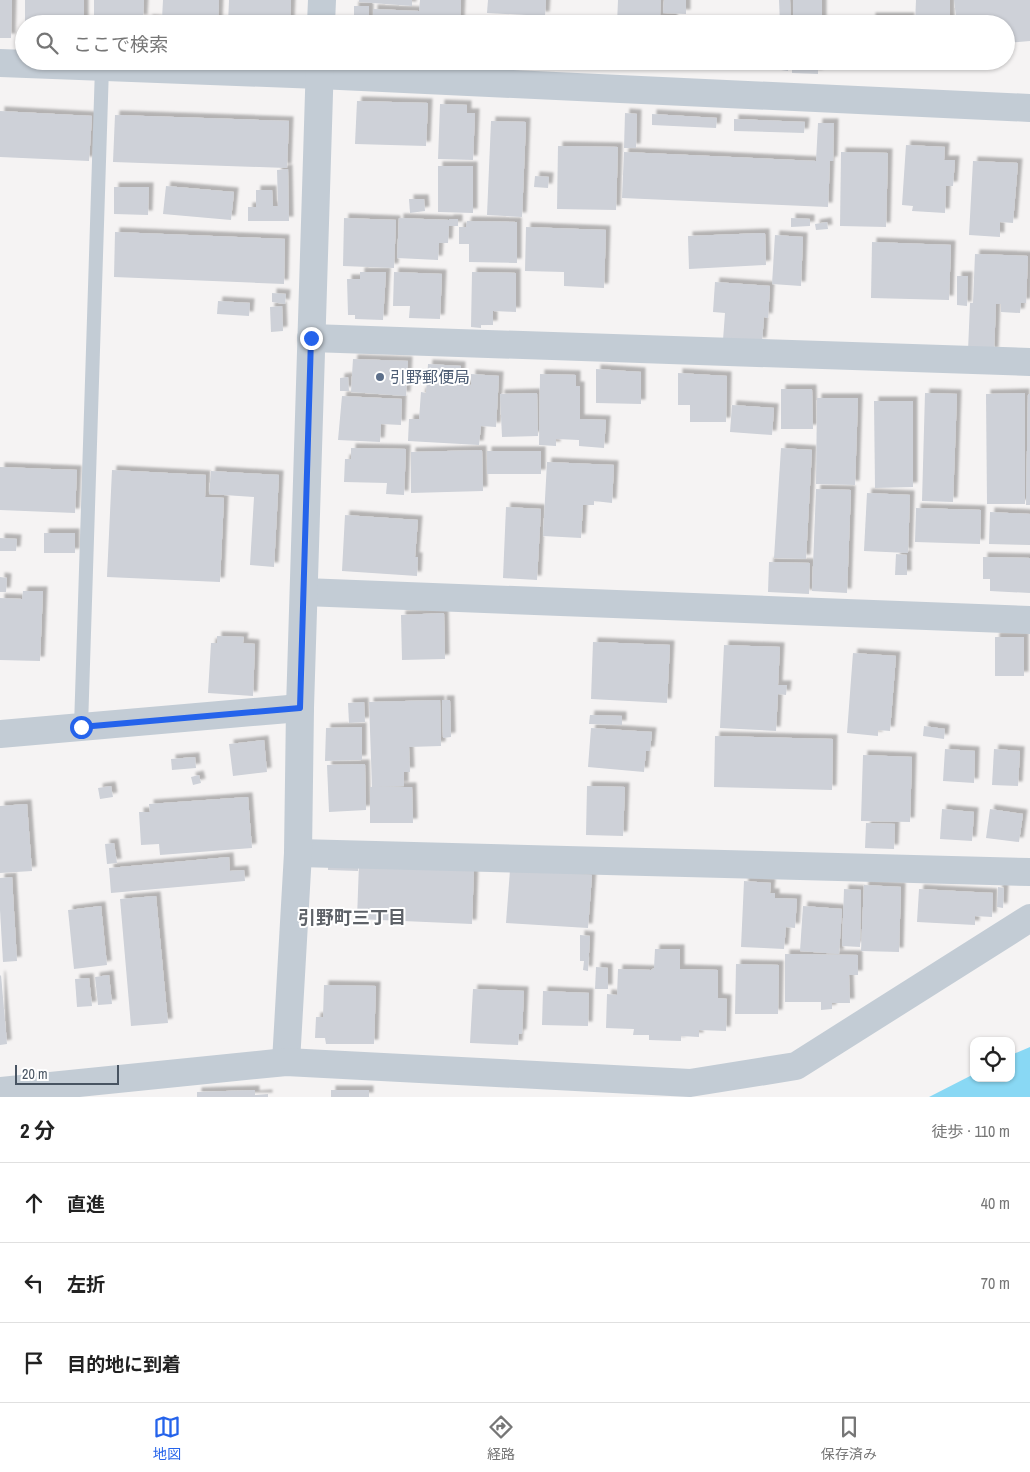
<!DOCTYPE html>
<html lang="ja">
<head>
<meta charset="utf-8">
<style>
  :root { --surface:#fff; --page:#f2f2f2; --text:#222; --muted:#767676; --line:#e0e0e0; --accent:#2563eb }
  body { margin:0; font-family:"Archivo Narrow","Noto Sans JP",sans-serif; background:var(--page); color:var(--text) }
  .controls { position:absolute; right:15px; bottom:15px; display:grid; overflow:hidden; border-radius:10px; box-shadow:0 1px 4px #0004 }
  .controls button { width:45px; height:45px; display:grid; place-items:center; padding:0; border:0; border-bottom:1px solid var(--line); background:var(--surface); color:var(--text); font:25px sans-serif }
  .scale { position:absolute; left:15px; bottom:12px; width:104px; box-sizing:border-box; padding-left:5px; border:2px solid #485462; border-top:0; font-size:14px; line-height:18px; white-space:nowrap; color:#485462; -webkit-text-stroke:4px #fff; paint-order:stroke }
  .stop { position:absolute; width:15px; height:15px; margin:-11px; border:4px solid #2563eb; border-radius:50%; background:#fff }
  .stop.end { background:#2563eb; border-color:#fff; box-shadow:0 1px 5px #0008 }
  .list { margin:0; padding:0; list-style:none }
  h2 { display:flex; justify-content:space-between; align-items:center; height:65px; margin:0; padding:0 20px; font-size:21px }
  h2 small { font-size:16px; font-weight:400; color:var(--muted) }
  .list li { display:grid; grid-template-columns:32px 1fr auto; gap:15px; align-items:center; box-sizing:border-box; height:80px; padding:0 20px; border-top:1px solid var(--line) }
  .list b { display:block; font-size:19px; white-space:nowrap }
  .list em { font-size:16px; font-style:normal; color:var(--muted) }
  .icon { flex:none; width:28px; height:28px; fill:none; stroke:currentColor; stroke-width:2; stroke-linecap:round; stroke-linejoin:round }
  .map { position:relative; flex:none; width:1030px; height:1097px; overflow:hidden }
  .search { position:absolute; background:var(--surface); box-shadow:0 1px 4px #0004; left:15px; right:15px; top:15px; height:55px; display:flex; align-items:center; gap:12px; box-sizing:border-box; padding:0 18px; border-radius:28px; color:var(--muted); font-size:19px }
  .sheet { height:305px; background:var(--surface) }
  nav { display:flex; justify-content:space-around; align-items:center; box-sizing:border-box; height:70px; border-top:1px solid var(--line); background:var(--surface); font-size:14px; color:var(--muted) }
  nav a { display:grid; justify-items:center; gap:2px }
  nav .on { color:var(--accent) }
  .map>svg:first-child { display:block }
</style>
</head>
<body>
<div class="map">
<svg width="1030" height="1097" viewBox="0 0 1030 1097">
  <defs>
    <filter id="shadow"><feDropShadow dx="4.5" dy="-4.5" stdDeviation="1" flood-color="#0004"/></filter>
  </defs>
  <rect width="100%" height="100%" fill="#f5f3f3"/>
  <polygon fill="#89d8f4" points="1030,1047 1030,1097 929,1097 974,1074 974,1078 1011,1078 1011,1055"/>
  <g fill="#ced1d8" filter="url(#shadow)">
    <polygon points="0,0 12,0 11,38 0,38"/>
    <rect x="25" y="0" width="59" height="22"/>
    <polygon points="94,0 144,0 143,19 94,16"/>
    <polygon points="163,0 219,0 218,24 171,24 172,20 162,19"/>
    <polygon points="229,0 291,0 290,24 228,24"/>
    <polygon points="359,0 412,0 412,6 359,2"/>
    <polygon points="420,0 461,0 460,24 373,24 373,9 419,11"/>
    <polygon points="488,0 546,0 545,16 487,13"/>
    <polygon points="618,0 661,0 660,16 673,16 673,24 617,24"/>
    <polygon points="664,0 686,0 686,14 663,13"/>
    <polygon points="779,0 790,0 791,24 780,24"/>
    <rect x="793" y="0" width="29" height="24"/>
    <polygon points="916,0 950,0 950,24 915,24"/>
    <polygon points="954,0 1030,0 1030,41 1006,43 1006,24 957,24"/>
    <rect x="354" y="6" width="15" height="18"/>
    <rect x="871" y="17" width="39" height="7"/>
    <polygon points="148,19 160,20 160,24 148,24"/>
    <polygon points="774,61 789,61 788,71 774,69"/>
    <polygon points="792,61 818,61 818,74 792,73"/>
    <polygon points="357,101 428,103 426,146 355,144"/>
    <polygon points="440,104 467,105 467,113 475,113 473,160 438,159"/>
    <polygon points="0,111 92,116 89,161 0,157"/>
    <polygon points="625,113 637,114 636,148 624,148"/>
    <polygon points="652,114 717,118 716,128 652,125"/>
    <polygon points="115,115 289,121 287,168 113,162"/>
    <polygon points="734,119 805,122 804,133 734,131"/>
    <polygon points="491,121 526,122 522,217 487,215"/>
    <polygon points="818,123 834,123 833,161 830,161 828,207 622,198 624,152 816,161"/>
    <polygon points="906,145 945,147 944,160 955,160 953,186 946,186 945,213 912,211 913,206 902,205"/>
    <polygon points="558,146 618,147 616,210 557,209"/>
    <polygon points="841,152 888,153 886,227 840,226"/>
    <polygon points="973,161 1018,163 1013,223 1000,222 1000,237 969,235"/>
    <polygon points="438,166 473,166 473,213 438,212"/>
    <polygon points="288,169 289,221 248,221 248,207 256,207 256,190 272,190 273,206 278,206 277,170"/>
    <polygon points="535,176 549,177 548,188 534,187"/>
    <polygon points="166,186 234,192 231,220 163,214"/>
    <polygon points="114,187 149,187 148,215 114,214"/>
    <polygon points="409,199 424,199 425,211 410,213"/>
    <polygon points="344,218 396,220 394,268 343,266"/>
    <polygon points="399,218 449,220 449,219 458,219 458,226 449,226 448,243 439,243 438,260 397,258"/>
    <polygon points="791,218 810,219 810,226 791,227"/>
    <polygon points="467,221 517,222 517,263 469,262 469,244 459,244 459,227 466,227"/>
    <polygon points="827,222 828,229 816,230 815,224"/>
    <polygon points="526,227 606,230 604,288 564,286 564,272 525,271"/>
    <polygon points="115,232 285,239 284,284 114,277"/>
    <polygon points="765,233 766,265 689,269 688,236"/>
    <polygon points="775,235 803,237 801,286 772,284"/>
    <polygon points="872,242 951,245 949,300 871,298"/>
    <polygon points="975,254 1028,256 1026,303 1021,303 1020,313 1001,312 1001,304 996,304 994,352 968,351 970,303 973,303"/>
    <polygon points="360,272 386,272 383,320 355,319 355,315 348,315 347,279 360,279"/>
    <polygon points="394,272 442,274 440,319 409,318 410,306 393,306"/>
    <polygon points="472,272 516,273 516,312 493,311 493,325 481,325 481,328 471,327"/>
    <polygon points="957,276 968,276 967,306 957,305"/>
    <polygon points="715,282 770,286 768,318 764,317 762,342 723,340 725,313 713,312"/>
    <polygon points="272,293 286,294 285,304 272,302"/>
    <polygon points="218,301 250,303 249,316 217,314"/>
    <polygon points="282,306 283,331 271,332 270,307"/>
    <polygon points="353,359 408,361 406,396 351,392"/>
    <polygon points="428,364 461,366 460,384 471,385 471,374 499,376 496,427 481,426 479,445 408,441 409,419 419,419 421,392 426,393"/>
    <polygon points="596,369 641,372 641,404 596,403"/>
    <polygon points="678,373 727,376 726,422 690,422 690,405 678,405"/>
    <polygon points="540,374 576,375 576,386 580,386 580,419 606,420 604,448 579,446 579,440 556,439 556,446 539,445"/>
    <polygon points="348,377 349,391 340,391 340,378"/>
    <polygon points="781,389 812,389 813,429 781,429"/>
    <polygon points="537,393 538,436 502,437 500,394"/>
    <polygon points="925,393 957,394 953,502 922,501"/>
    <polygon points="1025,393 1025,504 987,504 986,394"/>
    <polygon points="1028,394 1030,394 1030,505 1026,505"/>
    <polygon points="342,396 402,399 401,425 381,424 380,442 338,440"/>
    <polygon points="817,398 858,398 855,485 816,484"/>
    <polygon points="874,401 913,401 913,487 875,488"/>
    <polygon points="732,405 774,408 772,435 730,432"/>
    <polygon points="351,448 406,449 404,495 386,494 387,483 344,482 345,459 351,459"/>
    <polygon points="781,448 812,450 806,559 774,558"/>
    <polygon points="482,450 483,491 411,493 411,452"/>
    <rect x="487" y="451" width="54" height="23"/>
    <polygon points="547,462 614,465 612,503 594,501 594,505 583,505 581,538 543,536"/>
    <polygon points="0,467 77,470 75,513 0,510"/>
    <polygon points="112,470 206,475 205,497 224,498 220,582 107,577"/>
    <polygon points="211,471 279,475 274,567 250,565 254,497 209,494"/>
    <polygon points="816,489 851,490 847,593 812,591"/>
    <polygon points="867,493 910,495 908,553 864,551"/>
    <polygon points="506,507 541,509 537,580 503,578"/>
    <polygon points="916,508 981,510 980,544 915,542"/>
    <polygon points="990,512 1030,514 1030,545 989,544"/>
    <polygon points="345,515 418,520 415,557 418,557 417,576 342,571"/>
    <rect x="44" y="533" width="31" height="20"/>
    <polygon points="0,538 17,539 16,551 0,551"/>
    <polygon points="896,554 907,555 907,575 895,575"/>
    <polygon points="983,557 1030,558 1030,593 990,591 990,579 983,579"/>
    <polygon points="769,562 810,563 809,594 768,592"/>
    <polygon points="0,577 7,578 6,592 0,592"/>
    <polygon points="23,591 43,591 40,661 0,660 0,598 22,599"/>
    <polygon points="444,613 445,659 402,660 401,615"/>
    <polygon points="217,636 244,637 243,643 255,644 253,696 208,693 211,643 217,643"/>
    <rect x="995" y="637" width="29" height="39"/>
    <polygon points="593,642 670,645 667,703 591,699"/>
    <polygon points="724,645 780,647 778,685 787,685 786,695 778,694 776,731 720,728"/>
    <polygon points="853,653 896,656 890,731 878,730 878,736 847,733"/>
    <polygon points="440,700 441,746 409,747 410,772 404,772 404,786 379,787 412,787 413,823 370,823 370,787 372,787 369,702"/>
    <polygon points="442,700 450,700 451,737 443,738"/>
    <polygon points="364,702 365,722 349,723 348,703"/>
    <polygon points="590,715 622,716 622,725 589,724"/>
    <polygon points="924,726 945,729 944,739 923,736"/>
    <polygon points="362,727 362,760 325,761 326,728"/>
    <polygon points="591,728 652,732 650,751 646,751 644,772 588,767"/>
    <polygon points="715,736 833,739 832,790 714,787"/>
    <polygon points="264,740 267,772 233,776 229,744"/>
    <polygon points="945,749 975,751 974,783 943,781"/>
    <polygon points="994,749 1020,751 1018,786 992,785"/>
    <polygon points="863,755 912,757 910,822 861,821"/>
    <polygon points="195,757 196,768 172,770 171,759"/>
    <polygon points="365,764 366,810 329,812 327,765"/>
    <polygon points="199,775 201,783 193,785 191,777"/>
    <polygon points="111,786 113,797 100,799 98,788"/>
    <polygon points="587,786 625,787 623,836 586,835"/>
    <polygon points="248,797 252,848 160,855 159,844 141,845 139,812 150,812 149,804"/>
    <polygon points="27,804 32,871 0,873 0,806"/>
    <polygon points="942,809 974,812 972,841 940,839"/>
    <polygon points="990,809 1023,814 1019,842 986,838"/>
    <polygon points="866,823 895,824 894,849 865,848"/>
    <polygon points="114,843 117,863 107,864 105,844"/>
    <polygon points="229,857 230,871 244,870 245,881 111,893 109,868"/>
    <polygon points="328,858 358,858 358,871 328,870"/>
    <polygon points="359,863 474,867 472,924 357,919"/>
    <polygon points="510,870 592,875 588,928 506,923"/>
    <polygon points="12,877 17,961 3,962 0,910 0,878"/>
    <polygon points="744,881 771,883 770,893 775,893 775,898 797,899 795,928 786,927 784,949 741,947"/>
    <polygon points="864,885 901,887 899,952 861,951"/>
    <polygon points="998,887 1004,888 1003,908 997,907"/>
    <polygon points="844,889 861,890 860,947 842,946"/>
    <polygon points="919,889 993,893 992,917 975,916 975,925 917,922"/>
    <polygon points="156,896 168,1023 131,1026 120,899"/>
    <polygon points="101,906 107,965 74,969 68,910"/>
    <polygon points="803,906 842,909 839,954 800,951"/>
    <polygon points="580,935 590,936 588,971 583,970 584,961 580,961"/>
    <polygon points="655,949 680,949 680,969 718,970 718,998 727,999 726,1031 699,1030 699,1037 681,1036 681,1041 649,1040 649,1035 633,1035 634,1029 606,1028 607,994 617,995 618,969 651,970 654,968"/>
    <polygon points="785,954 858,955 858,975 849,975 850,1003 832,1003 832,1009 821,1010 821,1002 785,1002"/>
    <polygon points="736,964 779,965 778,1014 735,1014"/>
    <polygon points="596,967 608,968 608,989 595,989"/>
    <polygon points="1,975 7,1044 0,1045 0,976"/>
    <polygon points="109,975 112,1004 98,1005 95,977"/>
    <polygon points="89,978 92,1006 77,1007 75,979"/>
    <polygon points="324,985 376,986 374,1044 326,1044 325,1038 315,1038 316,1017 323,1017"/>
    <polygon points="473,989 524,991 522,1034 519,1034 518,1045 470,1043"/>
    <polygon points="543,991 589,993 588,1026 542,1025"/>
    <polygon points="255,1090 255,1095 268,1094 268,1097 197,1097 197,1092"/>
    <rect x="331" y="1090" width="38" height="7"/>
  </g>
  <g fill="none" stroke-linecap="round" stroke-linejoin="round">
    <polyline stroke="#c3ccd5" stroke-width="14" points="81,727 102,67"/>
    <g stroke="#c3ccd5" stroke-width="28">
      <polyline points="321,24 322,0"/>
      <polyline points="0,63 319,75 1030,108"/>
      <polyline points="311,338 1030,362"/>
      <polyline points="304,592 1030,620"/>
      <polyline points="0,734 300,708"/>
      <polyline points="298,853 1030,872"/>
      <polyline points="286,1062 298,853 300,708 320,61"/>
    </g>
    <polyline stroke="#c3ccd5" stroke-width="28" points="0,1091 286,1062 690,1083 796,1066 1030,918"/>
  </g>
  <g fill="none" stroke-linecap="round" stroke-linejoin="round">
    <polyline stroke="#2563eb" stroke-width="6" points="81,727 300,708 311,338"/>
  </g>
  <circle fill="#5c6f8a" stroke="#fff" stroke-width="2" cx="380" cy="377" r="5"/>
  <g text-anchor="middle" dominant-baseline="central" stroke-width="4" stroke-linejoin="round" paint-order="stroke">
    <g font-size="16" fill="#4e5e75" stroke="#fff" text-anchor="start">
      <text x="390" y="377">引野郵便局</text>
    </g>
    <g font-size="18" font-weight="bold" fill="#5e6268" stroke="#fff">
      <text x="352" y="917">引野町三丁目</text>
    </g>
  </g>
</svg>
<div class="controls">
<button><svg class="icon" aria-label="locate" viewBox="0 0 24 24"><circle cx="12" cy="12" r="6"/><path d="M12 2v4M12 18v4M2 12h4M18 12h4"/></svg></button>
</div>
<div class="scale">20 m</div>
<div class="stop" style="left:81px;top:727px"></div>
<div class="stop end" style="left:311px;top:338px"></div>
<div class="search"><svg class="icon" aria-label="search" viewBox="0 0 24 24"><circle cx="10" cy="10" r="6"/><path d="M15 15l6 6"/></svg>ここで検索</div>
</div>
<section class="sheet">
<h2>2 分<small>徒歩 · 110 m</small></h2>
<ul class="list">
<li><svg class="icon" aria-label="ahead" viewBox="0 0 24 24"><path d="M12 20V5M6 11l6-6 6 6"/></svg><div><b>直進</b></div><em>40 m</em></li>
<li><svg class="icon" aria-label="left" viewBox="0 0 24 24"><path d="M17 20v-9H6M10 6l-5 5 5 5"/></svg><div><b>左折</b></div><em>70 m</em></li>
<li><svg class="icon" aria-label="arrive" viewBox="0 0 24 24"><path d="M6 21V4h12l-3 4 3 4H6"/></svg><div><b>目的地に到着</b></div></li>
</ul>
</section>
<nav>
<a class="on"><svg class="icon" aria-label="map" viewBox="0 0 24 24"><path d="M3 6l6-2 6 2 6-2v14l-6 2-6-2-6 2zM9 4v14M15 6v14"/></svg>地図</a>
<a><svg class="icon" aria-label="directions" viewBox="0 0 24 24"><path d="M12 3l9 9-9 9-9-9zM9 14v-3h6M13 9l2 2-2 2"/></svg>経路</a>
<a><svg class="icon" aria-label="saved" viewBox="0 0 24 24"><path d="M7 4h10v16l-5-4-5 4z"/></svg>保存済み</a>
</nav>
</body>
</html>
